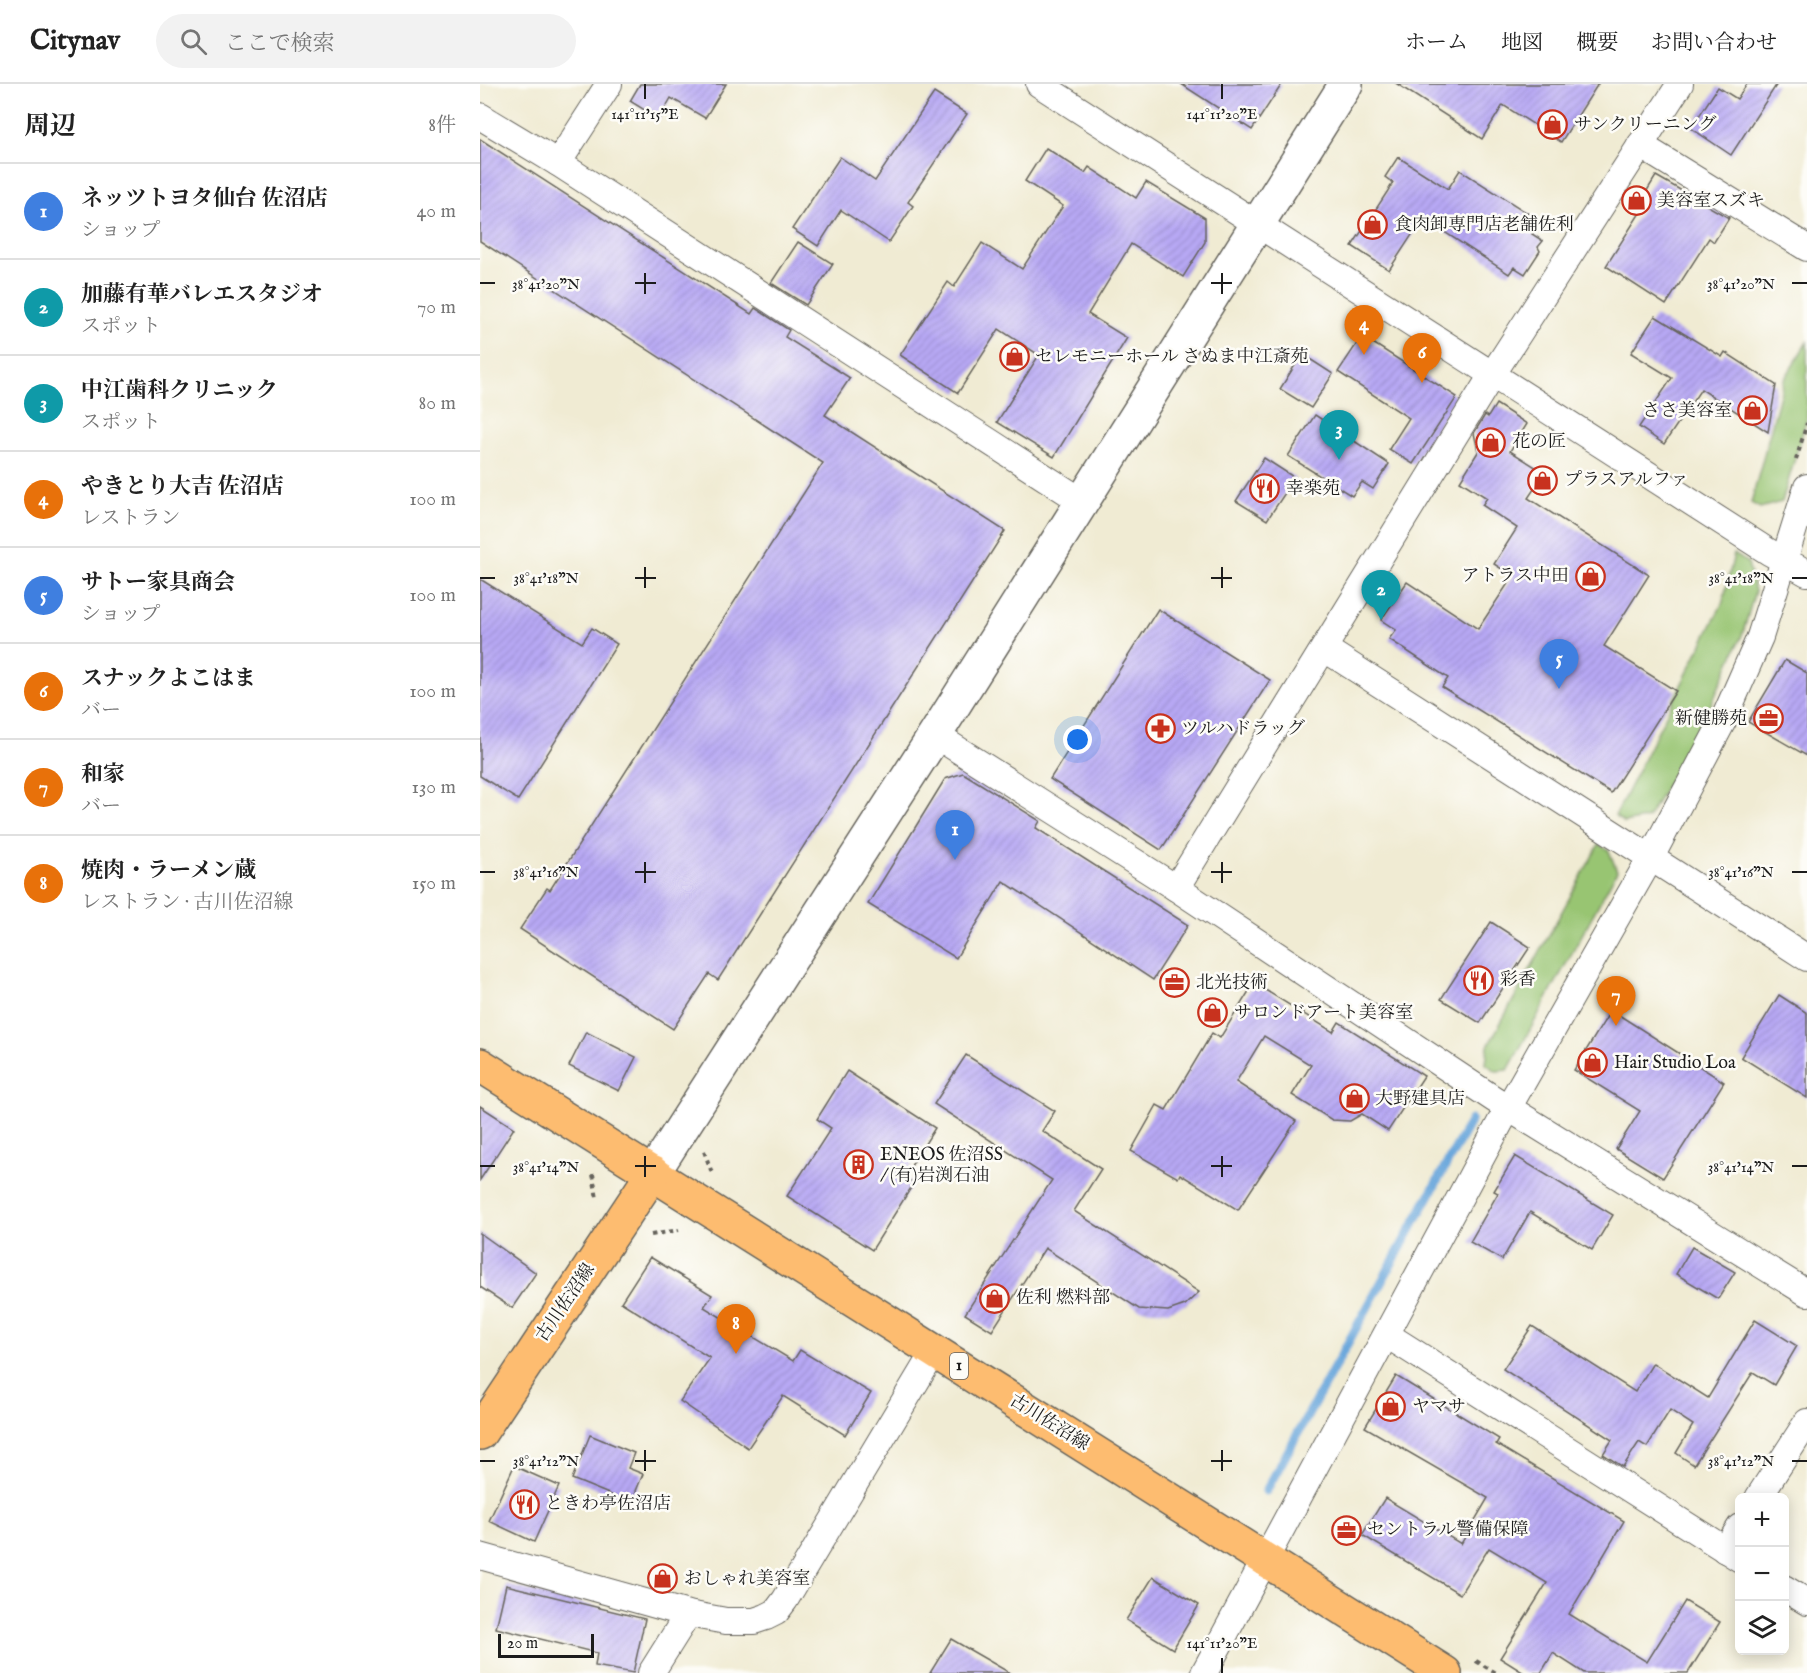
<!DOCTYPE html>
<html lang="ja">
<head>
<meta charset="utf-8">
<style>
  :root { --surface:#fff; --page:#f2f2f2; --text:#222; --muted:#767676; --line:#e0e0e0; --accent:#db2777 }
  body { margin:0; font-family:"IM FELL English","Noto Serif JP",serif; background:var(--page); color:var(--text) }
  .controls { position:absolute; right:18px; bottom:18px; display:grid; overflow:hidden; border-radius:9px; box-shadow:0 3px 15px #0003 }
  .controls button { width:54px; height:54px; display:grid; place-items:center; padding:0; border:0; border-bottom:2px solid var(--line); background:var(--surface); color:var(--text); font:30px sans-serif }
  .scale { position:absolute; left:18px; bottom:15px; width:96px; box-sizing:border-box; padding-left:6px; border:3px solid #1c1c1c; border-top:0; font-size:16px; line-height:21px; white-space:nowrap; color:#1c1c1c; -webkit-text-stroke:4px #fdfcf7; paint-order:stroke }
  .you { position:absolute; left:598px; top:656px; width:21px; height:21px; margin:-15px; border:4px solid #fff; border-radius:50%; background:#1a73e8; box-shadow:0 0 0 9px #1a73e833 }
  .badge { display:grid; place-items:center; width:39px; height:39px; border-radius:50%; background:var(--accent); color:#fff; font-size:20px; font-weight:700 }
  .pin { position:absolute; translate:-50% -50px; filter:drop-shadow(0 2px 3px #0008) }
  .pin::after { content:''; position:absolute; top:32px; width:21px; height:18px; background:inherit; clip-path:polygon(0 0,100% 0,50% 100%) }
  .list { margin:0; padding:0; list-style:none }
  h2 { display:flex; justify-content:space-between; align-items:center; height:78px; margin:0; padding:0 24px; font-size:26px }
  h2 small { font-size:20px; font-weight:400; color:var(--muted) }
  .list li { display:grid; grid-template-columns:39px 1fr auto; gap:18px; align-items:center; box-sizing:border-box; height:96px; padding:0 24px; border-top:2px solid var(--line) }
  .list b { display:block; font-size:22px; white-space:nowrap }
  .list p { margin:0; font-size:20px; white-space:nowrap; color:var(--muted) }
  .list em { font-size:20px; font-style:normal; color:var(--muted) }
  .icon { flex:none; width:33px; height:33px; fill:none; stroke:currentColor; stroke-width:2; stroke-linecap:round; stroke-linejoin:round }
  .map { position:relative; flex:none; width:1327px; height:1589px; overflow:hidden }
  header { display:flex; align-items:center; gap:36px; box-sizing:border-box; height:84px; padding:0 30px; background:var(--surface); border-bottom:2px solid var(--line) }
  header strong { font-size:28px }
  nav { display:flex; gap:33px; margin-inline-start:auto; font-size:21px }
  .search { width:420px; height:54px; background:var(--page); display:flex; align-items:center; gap:15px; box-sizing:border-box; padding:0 21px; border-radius:33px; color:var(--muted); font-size:22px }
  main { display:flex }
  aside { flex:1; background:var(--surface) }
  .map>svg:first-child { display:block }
</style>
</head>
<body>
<header>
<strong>Citynav</strong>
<div class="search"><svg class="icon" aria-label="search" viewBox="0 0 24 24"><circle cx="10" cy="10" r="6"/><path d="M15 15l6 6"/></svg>ここで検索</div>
<nav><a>ホーム</a><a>地図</a><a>概要</a><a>お問い合わせ</a></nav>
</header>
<main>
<aside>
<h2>周辺<small>8件</small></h2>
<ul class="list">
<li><span class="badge" style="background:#3f7fe0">1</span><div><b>ネッツトヨタ仙台 佐沼店</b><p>ショップ</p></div><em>40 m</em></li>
<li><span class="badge" style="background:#0f9aa8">2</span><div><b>加藤有華バレエスタジオ</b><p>スポット</p></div><em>70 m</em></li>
<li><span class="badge" style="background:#0f9aa8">3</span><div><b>中江歯科クリニック</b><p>スポット</p></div><em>80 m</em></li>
<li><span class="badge" style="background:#e8710a">4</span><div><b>やきとり大吉 佐沼店</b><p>レストラン</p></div><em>100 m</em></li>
<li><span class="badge" style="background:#3f7fe0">5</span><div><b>サトー家具商会</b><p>ショップ</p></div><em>100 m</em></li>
<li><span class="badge" style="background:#e8710a">6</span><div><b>スナックよこはま</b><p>バー</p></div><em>100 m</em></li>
<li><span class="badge" style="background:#e8710a">7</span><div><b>和家</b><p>バー</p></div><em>130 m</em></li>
<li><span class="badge" style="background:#e8710a">8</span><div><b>焼肉・ラーメン蔵</b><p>レストラン · 古川佐沼線</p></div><em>150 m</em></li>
</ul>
</aside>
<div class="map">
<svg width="1327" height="1589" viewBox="0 0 1327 1589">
  <defs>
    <pattern id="building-hatch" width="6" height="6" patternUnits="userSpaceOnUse" patternTransform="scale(1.5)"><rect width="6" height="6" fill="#b7a8f4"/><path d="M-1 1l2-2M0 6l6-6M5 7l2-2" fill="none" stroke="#9d90d1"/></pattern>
  </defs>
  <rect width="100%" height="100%" fill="#fdfcf7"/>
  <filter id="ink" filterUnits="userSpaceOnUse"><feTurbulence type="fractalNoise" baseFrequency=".0167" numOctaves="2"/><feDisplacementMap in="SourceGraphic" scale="12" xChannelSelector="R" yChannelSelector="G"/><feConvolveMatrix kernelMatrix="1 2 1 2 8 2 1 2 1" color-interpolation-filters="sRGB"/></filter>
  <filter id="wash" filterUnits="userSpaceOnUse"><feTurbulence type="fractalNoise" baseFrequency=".008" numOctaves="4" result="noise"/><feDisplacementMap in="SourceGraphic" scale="24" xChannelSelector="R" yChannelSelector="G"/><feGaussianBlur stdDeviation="1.35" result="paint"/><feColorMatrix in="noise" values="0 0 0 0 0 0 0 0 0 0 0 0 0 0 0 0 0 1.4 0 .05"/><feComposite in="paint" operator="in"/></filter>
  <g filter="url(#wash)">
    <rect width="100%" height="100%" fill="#f0ebd3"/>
    <g fill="#98c572" stroke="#5a7047" stroke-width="1.5">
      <polygon points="1327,258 1327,334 1302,418 1280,424 1271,419 1304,296"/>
      <polygon points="1254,470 1268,479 1275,507 1263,549 1224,636 1168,734 1144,739 1135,732 1243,518"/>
      <polygon points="1119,760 1129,767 1137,787 1028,986 1016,987 1006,980 1008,962"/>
    </g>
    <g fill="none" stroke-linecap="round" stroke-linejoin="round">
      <polyline stroke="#6aa7dc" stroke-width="9" points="786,1407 991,1036"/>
    </g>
    <g id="blocks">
      <g fill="url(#building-hatch)">
        <polygon points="160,0 246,0 225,34 191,14 179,35 150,17"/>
        <polygon points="701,0 802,0 772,46"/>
        <polygon points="917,0 1118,0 1081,58 1023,21 1002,55"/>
        <polygon points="1267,0 1297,0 1251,71 1211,44 1238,3 1257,15"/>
        <polygon points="454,9 487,30 428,118 433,122 409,158 361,126 338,162 312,145 360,73 395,97"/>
        <polygon points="0,55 271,230 275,224 309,246 305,253 370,294 345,331 525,447 238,896 229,890 193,945 40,845 67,804 70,806 343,379 0,157"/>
        <polygon points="566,64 605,89 609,83 656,114 666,98 725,134 725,158 703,193 651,160 608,230 647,254 574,373 517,338 559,271 519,245 478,309 420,271 468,198 474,203 502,159 542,185 583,122 545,97"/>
        <polygon points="918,73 968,105 980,86 1060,137 1052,150 1063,157 1058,163 1060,167 1045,190 1034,183 1029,190 943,134 909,186 872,162 913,99 905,93"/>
        <polygon points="1176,92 1249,134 1234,158 1229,154 1186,221 1126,182 1165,121 1160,118"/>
        <polygon points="318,158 353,180 326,221 291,199"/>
        <polygon points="1175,232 1242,273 1245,268 1296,301 1288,348 1221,305 1184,360 1159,343 1192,294 1151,269"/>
        <polygon points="882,252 977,313 933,380 909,365 929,334 858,288"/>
        <polygon points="822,270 853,290 831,324 800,305"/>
        <polygon points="1016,320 1047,340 1030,367 1065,389 1048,414 1169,491 1124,562 1196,607 1131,709 962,603 968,594 909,555 916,546 901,536 927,498 998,545 1033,492 1014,480 1037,444 1002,421 1007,414 980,397 998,368 994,349 1005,331 1008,333"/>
        <polygon points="835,331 909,380 893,405 882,398 872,412 808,372"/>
        <polygon points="784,374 815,394 787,436 756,417"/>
        <polygon points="0,495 102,559 112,544 137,560 38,716 0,692"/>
        <polygon points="678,525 790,596 681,766 570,695"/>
        <polygon points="1305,576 1327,589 1327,672 1268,638"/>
        <polygon points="483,689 560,737 556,744 708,841 673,896 523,797 476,874 388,820 465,695"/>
        <polygon points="1011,838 1050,863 1000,939 961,915"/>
        <polygon points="774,899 853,948 859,938 944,992 908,1047 882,1030 870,1037 852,1036 812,1011 831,981 784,952 756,998 816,1037 758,1126 700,1090 698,1094 651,1067 677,1021 686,1026 732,949 740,954"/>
        <polygon points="1299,911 1327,929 1327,1014 1261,973"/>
        <polygon points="1131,926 1244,998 1183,1094 1136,1065 1160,1027 1094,986"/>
        <polygon points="106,948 156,973 139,1007 89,982"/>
        <polygon points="486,971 575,1027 562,1047 621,1085 594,1127 719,1208 705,1221 688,1227 659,1225 565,1164 512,1247 485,1230 572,1096 454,1020"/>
        <polygon points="367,987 455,1044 424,1093 434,1099 392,1166 307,1112 351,1044 337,1035"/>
        <polygon points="0,1022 34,1044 0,1096"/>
        <polygon points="1035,1072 1133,1131 1112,1166 1050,1128 1022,1176 990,1158 1018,1109 1014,1107"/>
        <polygon points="0,1149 56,1189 32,1224 0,1203"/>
        <polygon points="1212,1163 1255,1188 1238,1215 1196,1190"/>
        <polygon points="170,1173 232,1211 224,1223 313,1277 320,1266 391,1309 365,1351 303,1312 268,1364 200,1317 230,1274 141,1218"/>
        <polygon points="1275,1236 1317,1262 1294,1301 1273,1288 1214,1381 1196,1369 1213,1341 1190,1326 1167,1363 1159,1358 1143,1383 1123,1370 1132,1356 1023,1285 1052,1242 1155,1308 1173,1279 1228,1314"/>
        <polygon points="916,1292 1019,1355 1016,1360 1144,1437 1089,1530 1167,1578 1205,1517 1240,1538 1208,1589 1104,1589 1073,1569 1061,1589 1044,1589 1020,1574 1067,1499 1009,1464 980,1510 882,1451 905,1414 981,1460 1008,1414 885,1343"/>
        <polygon points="110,1351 154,1369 148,1384 163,1390 151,1419 92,1395"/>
        <polygon points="34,1382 79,1402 54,1458 9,1437"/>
        <polygon points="673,1493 719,1521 693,1565 646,1536"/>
        <polygon points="26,1501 165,1535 153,1589 115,1582 117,1569 16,1544"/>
        <polygon points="471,1555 530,1589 450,1589"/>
      </g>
    </g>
  </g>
  <g filter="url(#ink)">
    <use href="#blocks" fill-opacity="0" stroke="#66645c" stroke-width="1.5"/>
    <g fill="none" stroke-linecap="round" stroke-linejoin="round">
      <defs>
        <g id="minor">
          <polyline points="559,0 1289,468 1327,489"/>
          <polyline points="0,32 78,79 603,418"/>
          <polyline points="1160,61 1327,164"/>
          <polyline points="78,79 129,0"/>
          <polyline points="845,565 1327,874"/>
          <polyline points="455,651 696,804 1014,1015 1327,1209"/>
          <polyline points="696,804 1012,291 1200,0"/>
          <polyline points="907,1251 1260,1475"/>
          <polyline points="1278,1414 1327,1338"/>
          <polyline points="1245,1466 1260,1443"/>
          <polyline points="0,1472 208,1530 246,1537 274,1537 286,1533 296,1528 305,1516 455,1266"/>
          <polyline points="1304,1504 1327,1518"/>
          <polyline points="171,1589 208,1530"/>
          <polyline points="724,1589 1028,1024 1170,775 1243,637 1280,553 1327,403"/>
        </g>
        <polyline id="tertiary" points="173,1089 455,651 866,0"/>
        <g id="primary">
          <polyline points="0,981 965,1589"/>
          <polyline points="0,1349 173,1089"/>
        </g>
      </defs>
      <use href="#minor" stroke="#66645c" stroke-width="28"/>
      <use href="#tertiary" stroke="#66645c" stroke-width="36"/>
      <use href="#primary" stroke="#66645c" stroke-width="36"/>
      <g stroke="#66645c" stroke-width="4" stroke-dasharray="4.5 4.5" stroke-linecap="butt">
        <polyline points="1316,376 1327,339"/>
        <polyline points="224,1067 232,1089"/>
        <polyline points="113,1090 117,1115"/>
        <polyline points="171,1151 199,1146"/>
        <polyline points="996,1577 1016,1589"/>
      </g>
      <use href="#minor" stroke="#fff" stroke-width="26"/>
      <use href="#tertiary" stroke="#fff" stroke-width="33"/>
      <use href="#primary" stroke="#fdbc70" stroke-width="33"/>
    </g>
  </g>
  <path fill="none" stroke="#1c1c1c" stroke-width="2" d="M165 0V15M742 0V15M165 189V210M742 189V210M0 199H15M155 199H176M731 199H752M1312 199H1327M165 483V504M742 483V504M0 494H15M155 494H176M731 494H752M1312 494H1327M165 778V799M742 778V799M0 788H15M155 788H176M731 788H752M1312 788H1327M165 1072V1093M742 1072V1093M0 1082H15M155 1082H176M731 1082H752M1312 1082H1327M165 1366V1387M742 1366V1387M0 1377H15M155 1377H176M731 1377H752M1312 1377H1327M742 1574V1589"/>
  <defs>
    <symbol id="shop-ring" viewBox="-11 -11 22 22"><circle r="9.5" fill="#fdfcf7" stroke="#c8321e" stroke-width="1.5"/><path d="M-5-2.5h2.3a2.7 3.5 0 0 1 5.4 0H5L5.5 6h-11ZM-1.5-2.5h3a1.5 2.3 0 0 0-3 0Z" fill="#c8321e"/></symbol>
    <symbol id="restaurant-ring" viewBox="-11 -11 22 22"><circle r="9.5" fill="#fdfcf7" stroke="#c8321e" stroke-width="1.5"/><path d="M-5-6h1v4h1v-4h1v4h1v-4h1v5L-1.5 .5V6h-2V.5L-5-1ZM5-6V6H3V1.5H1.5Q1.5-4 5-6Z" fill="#c8321e"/></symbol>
    <symbol id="office-ring" viewBox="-11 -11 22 22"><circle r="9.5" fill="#fdfcf7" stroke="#c8321e" stroke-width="1.5"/><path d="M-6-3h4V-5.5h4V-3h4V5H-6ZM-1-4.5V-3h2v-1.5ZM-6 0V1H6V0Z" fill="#c8321e"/></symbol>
    <symbol id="pharmacy-ring" viewBox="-11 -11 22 22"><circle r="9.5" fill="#fdfcf7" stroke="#c8321e" stroke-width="1.5"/><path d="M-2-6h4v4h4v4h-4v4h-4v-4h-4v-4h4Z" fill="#c8321e"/></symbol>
    <symbol id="building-ring" viewBox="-11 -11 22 22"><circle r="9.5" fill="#fdfcf7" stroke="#c8321e" stroke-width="1.5"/><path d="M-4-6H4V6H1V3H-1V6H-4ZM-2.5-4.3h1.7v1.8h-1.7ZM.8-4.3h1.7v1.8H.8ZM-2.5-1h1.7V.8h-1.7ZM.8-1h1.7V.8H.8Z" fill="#c8321e"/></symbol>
  </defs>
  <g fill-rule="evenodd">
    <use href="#shop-ring" x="1056" y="24" width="33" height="33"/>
    <use href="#shop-ring" x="1140" y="100" width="33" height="33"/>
    <use href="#shop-ring" x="876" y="124" width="33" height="33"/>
    <use href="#shop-ring" x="518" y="256" width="33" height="33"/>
    <use href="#shop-ring" x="1256" y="310" width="33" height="33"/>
    <use href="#shop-ring" x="994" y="342" width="33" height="33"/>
    <use href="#shop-ring" x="1046" y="380" width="33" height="33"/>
    <use href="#restaurant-ring" x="768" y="388" width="33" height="33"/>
    <use href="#shop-ring" x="1094" y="476" width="33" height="33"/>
    <use href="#office-ring" x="1272" y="618" width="33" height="33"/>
    <use href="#pharmacy-ring" x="664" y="628" width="33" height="33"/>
    <use href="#restaurant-ring" x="982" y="880" width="33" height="33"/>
    <use href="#office-ring" x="678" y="882" width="33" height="33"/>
    <use href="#shop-ring" x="716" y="912" width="33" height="33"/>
    <use href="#shop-ring" x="1096" y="962" width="33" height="33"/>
    <use href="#shop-ring" x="858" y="998" width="33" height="33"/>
    <use href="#building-ring" x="362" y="1064" width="33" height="33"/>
    <use href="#shop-ring" x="498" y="1198" width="33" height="33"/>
    <use href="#shop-ring" x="894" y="1306" width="33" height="33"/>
    <use href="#restaurant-ring" x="28" y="1404" width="33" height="33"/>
    <use href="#office-ring" x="850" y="1430" width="33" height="33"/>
    <use href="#shop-ring" x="166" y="1478" width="33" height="33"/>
  </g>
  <g text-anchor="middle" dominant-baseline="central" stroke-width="5" stroke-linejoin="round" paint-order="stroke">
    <rect fill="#fdfcf7" stroke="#605f5e" stroke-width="1.5" x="470" y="1269" width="18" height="26" rx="4.5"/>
    <g font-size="16" font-weight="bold" fill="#1c1c1c">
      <text x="479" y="1282">1</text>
    </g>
    <g font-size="18" fill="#1c1c1c" stroke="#fdfcf7" text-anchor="start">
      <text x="1094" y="41">サンクリーニング</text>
      <text x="1177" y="117">美容室スズキ</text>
      <text x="914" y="141">食肉卸専門店老舗佐利</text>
      <text x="555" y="273">セレモニーホール さぬま中江斎苑</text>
      <text x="1252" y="327" text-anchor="end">ささ美容室</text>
      <text x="1032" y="358">花の匠</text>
      <text x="1084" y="396">プラスアルファ</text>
      <text x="806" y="405">幸楽苑</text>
      <text x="1089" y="492" text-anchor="end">アトラス中田</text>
      <text x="1267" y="635" text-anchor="end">新健勝苑</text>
      <text x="701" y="645">ツルハドラッグ</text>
      <text x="1020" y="896">彩香</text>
      <text x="716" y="899">北光技術</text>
      <text x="754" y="929">サロンドアート美容室</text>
      <text x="1134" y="979">Hair Studio Loa</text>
      <text x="895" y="1015">大野建具店</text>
      <text x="400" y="1071">ENEOS 佐沼SS<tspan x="400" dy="21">/ (有)岩渕石油</tspan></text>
      <text x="536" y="1214">佐利 燃料部</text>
      <text x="932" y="1323">ヤマサ</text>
      <text x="65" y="1420">ときわ亭佐沼店</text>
      <text x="887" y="1446">セントラル警備保障</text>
      <text x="204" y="1495">おしゃれ美容室</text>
    </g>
    <g font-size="18" fill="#1c1c1c" stroke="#fdfcf7">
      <text transform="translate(86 1219) rotate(-56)">古川佐沼線</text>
      <text transform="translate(569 1339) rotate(32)">古川佐沼線</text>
    </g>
  </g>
  <g font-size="15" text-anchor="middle" fill="#1c1c1c" stroke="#fdfcf7" stroke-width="5" stroke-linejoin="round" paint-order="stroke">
    <text x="165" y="35">141°11'15"E</text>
    <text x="742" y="35">141°11'20"E</text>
    <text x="66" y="205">38°41'20"N</text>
    <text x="1261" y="205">38°41'20"N</text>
    <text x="66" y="499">38°41'18"N</text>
    <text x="1261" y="499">38°41'18"N</text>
    <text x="66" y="793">38°41'16"N</text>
    <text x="1261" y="793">38°41'16"N</text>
    <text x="66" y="1088">38°41'14"N</text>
    <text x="1261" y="1088">38°41'14"N</text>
    <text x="66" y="1382">38°41'12"N</text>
    <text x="1261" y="1382">38°41'12"N</text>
    <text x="742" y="1564">141°11'20"E</text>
  </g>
</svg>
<div class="controls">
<button>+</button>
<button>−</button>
<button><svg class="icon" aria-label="layers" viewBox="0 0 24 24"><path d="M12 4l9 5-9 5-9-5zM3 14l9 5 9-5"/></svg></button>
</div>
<div class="scale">20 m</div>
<div class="you"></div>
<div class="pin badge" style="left:475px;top:776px;background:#3f7fe0">1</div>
<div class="pin badge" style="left:901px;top:536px;background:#0f9aa8">2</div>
<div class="pin badge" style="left:859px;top:376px;background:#0f9aa8">3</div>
<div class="pin badge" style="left:884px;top:271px;background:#e8710a">4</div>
<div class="pin badge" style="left:1079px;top:605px;background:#3f7fe0">5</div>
<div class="pin badge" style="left:942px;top:299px;background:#e8710a">6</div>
<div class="pin badge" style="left:1136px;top:942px;background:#e8710a">7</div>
<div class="pin badge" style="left:256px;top:1270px;background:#e8710a">8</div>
</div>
</main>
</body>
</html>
